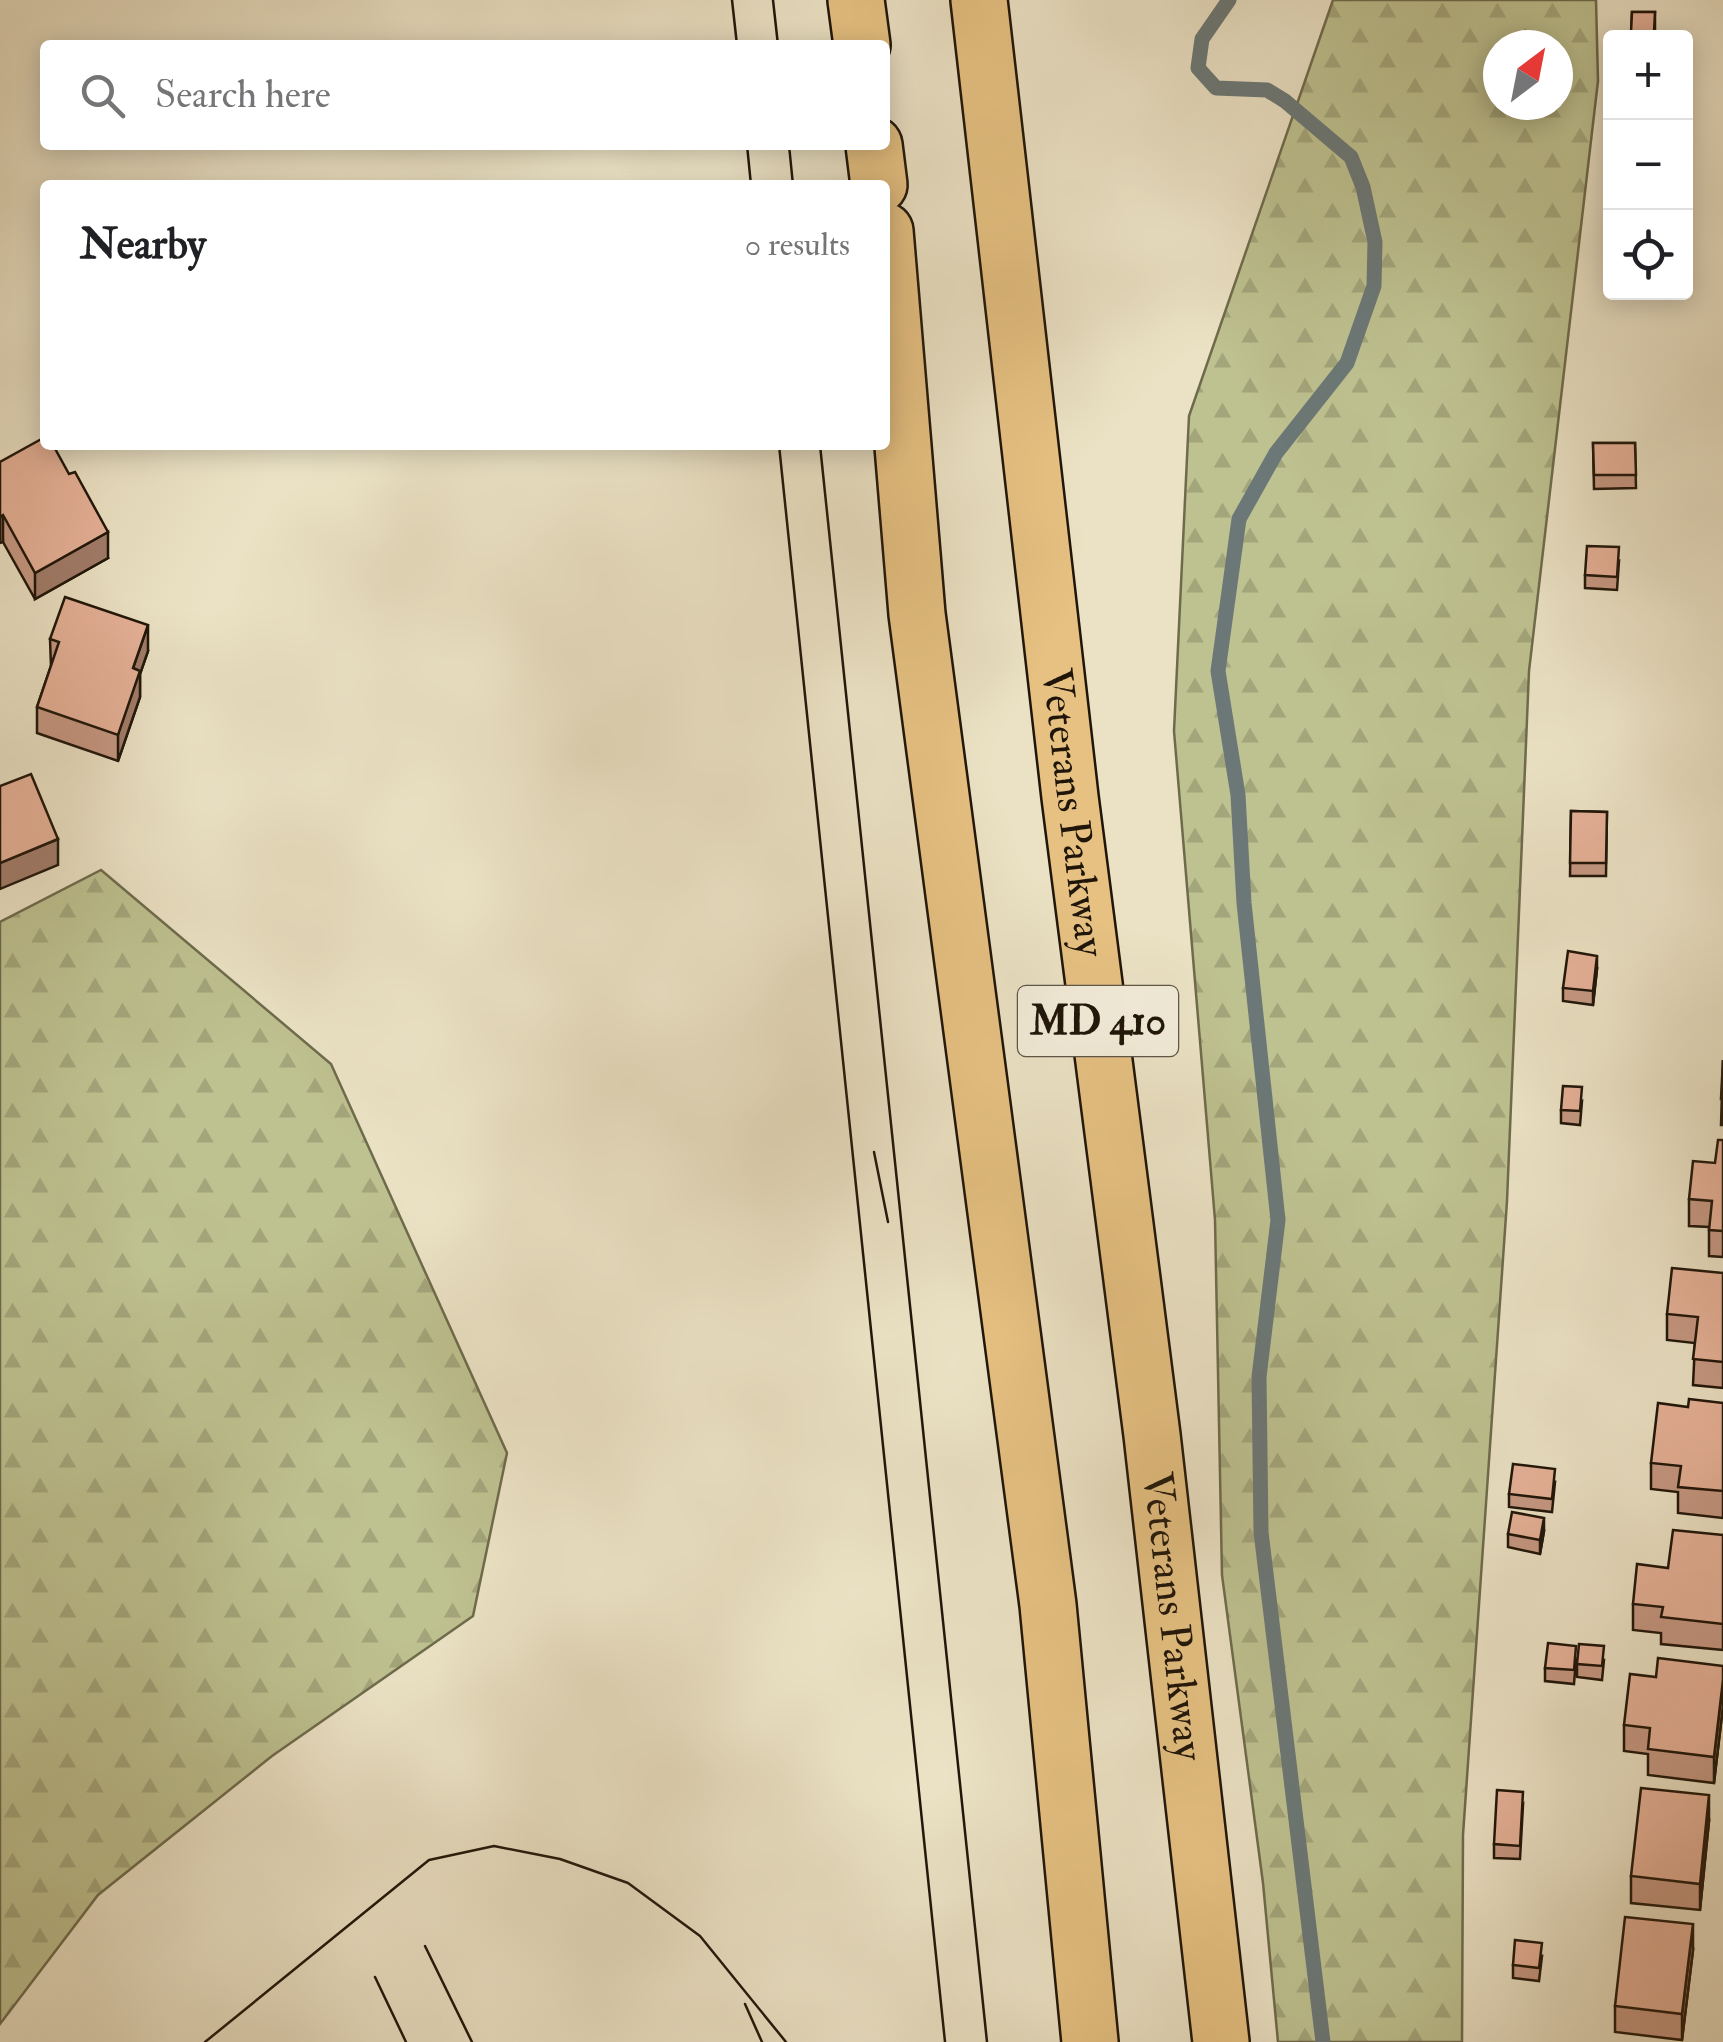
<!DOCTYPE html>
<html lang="en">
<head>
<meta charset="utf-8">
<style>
  :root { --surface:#fff; --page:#f2f2f2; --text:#202124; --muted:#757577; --line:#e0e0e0 }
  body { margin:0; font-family:"IM FELL Double Pica",serif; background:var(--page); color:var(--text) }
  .controls { position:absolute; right:30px; top:30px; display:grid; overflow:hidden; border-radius:10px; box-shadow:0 5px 25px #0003 }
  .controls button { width:90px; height:90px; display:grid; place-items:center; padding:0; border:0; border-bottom:2px solid var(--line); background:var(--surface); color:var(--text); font:50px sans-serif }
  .compass { position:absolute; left:1483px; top:30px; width:90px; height:90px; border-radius:50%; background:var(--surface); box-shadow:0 5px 25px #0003; rotate:32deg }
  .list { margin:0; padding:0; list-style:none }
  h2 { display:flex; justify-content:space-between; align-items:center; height:130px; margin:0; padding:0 40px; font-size:42px }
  h2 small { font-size:32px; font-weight:400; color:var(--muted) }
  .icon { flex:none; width:55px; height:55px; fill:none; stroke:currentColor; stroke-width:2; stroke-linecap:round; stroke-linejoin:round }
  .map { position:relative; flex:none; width:1723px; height:2042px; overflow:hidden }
  .search { position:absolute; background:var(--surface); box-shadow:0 5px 25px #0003; left:40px; top:40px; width:850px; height:110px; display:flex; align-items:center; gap:25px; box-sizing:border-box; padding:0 35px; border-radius:10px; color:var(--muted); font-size:38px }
  .panel { position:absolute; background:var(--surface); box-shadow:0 5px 25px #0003; left:40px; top:180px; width:850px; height:270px; border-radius:10px }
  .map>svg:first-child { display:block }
</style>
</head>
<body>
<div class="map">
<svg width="1723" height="2042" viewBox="0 0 1723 2042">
  <defs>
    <pattern id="forest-firs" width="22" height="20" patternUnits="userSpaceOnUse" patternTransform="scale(2.5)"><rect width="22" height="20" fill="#bec190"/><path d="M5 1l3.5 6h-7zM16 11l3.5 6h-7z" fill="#a3a57b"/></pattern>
  </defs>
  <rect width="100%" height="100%" fill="#ebe2c5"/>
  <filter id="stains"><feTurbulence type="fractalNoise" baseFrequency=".002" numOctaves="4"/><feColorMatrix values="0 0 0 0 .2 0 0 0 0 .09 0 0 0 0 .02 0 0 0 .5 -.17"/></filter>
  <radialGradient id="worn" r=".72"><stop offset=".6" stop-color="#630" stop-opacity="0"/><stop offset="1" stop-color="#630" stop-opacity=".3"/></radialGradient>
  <g fill="url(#forest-firs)" stroke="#6e6b4c" stroke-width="2.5" fill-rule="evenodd">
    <path d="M1333 0H1596L1598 81 1529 671 1507 1201 1463 1835 1462 2042H1278L1263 1883 1222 1575 1215 1220 1174 731 1189 416ZM1498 45H1558V105H1498Z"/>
    <polygon points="101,870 331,1064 507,1453 473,1616 272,1756 98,1895 0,2024 0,922"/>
  </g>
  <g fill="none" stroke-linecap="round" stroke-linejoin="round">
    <polyline stroke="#6b7877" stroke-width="15" points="1229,0 1202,39 1198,68 1216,88 1267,90 1285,101 1351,157 1363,187 1375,242 1374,286 1347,363 1276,453 1239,519 1218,671 1238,795 1244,903 1278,1220 1259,1377 1261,1532 1323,2042"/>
    <defs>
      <g id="primary">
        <polyline points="856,0 862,45"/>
        <path id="s1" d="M979 0 1070 797 1152 1435 1221 2042"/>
        <polyline points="874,145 879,185"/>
        <polyline points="885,231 917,614 1048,1605 1090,2042"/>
      </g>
    </defs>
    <use href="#primary" stroke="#1f1509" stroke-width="60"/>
    <use href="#primary" stroke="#e6c182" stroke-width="55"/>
    <g stroke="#1f1509" stroke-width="2.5">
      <polyline points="732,0 737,45"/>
      <polyline points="773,0 778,45"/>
      <polyline points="747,145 751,185"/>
      <polyline points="789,145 793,185"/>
      <polyline points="779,445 945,2042"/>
      <polyline points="820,445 987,2042"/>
      <polyline points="874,1152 888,1222"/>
      <polyline points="425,1946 472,2042"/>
      <polyline points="375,1977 406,2042"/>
      <polyline points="745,2004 762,2042"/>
      <polyline points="205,2042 429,1860 494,1846 560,1859 628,1883 700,1936 786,2042"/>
    </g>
  </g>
  <g fill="#c69883" stroke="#1f1509" stroke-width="2.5">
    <polygon points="1632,12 1655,12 1655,38 1631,38"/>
    <polygon points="1593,443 1635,443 1636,488 1594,489"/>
    <polygon points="0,462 108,558 35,599 3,542"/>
    <polygon points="1619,561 1617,590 1585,588 1585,575"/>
    <polygon points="50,639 148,651 140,674 140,697 118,761 37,733 37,707 51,666"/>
    <polygon points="1571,811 1607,812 1606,876 1570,876"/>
    <polygon points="1597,969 1593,1005 1563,1001 1563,988"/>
    <polygon points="1723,1060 1723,1125 1721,1125"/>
    <polygon points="1582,1101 1580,1125 1561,1123 1561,1110"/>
    <polygon points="1723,1140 1723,1257 1709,1256 1709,1227 1689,1226 1689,1199 1715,1163"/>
    <polygon points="1723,1273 1723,1388 1693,1385 1695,1343 1667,1340 1667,1314"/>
    <polygon points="1723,1403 1723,1518 1678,1513 1678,1492 1651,1489 1651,1463 1688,1407"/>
    <polygon points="1555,1482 1552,1512 1509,1507 1509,1494"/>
    <polygon points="1544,1531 1540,1554 1508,1547 1508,1534"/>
    <polygon points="1723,1535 1723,1650 1661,1644 1661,1633 1633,1630 1633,1604 1668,1568"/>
    <polygon points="1576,1659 1574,1684 1545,1681 1545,1668"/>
    <polygon points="1604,1660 1602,1680 1577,1677 1577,1664"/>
    <polygon points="1723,1666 1723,1706 1714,1783 1648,1775 1648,1754 1624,1751 1624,1725 1656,1677"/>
    <polygon points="1523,1805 1520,1859 1494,1858 1494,1844"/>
    <polygon points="1709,1821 1700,1910 1631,1903 1631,1876"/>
    <polygon points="1693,1950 1682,2040 1615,2032 1615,2006"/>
    <polygon points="1542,1956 1539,1981 1513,1978 1513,1965"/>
  </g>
  <g fill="#a17c6a" stroke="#1f1509" stroke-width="2.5">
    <polygon points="3,515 3,542 0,543 0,517"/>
    <polygon points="108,532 108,558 35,599 35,573"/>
    <polygon points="148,625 148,651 140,674 140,697 118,761 118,735 133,668"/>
    <polygon points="58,839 58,865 0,889 0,863"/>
    <polygon points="1597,956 1597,969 1593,1005 1593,991"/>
    <polygon points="1544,1518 1544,1531 1540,1554 1540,1540"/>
    <polygon points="1723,1680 1723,1706 1714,1783 1714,1757"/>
    <polygon points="1709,1795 1709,1821 1700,1910 1700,1884"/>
    <polygon points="1693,1924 1693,1950 1682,2040 1682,2014"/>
  </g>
  <g fill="#e6b198" stroke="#1f1509" stroke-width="2.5">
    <polygon points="1632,12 1655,12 1654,32 1631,32"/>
    <polygon points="45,437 45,445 53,445 69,474 75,472 108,532 35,573 3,515 0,517 0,462"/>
    <polygon points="1593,443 1635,443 1636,475 1594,475"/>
    <polygon points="1587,546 1619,547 1617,577 1585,575"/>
    <polygon points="65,597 148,625 133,668 140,671 118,735 37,707 59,642 50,639"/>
    <polygon points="31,774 58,839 0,863 0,786"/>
    <polygon points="1571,811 1607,812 1606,863 1570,863"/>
    <polygon points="1568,951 1597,956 1593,991 1563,988"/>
    <polygon points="1723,1060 1723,1099 1721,1099"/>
    <polygon points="1563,1086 1582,1087 1580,1111 1561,1110"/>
    <polygon points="1718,1140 1723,1140 1723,1231 1709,1230 1712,1201 1689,1199 1693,1161 1715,1163"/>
    <polygon points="1672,1268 1723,1273 1723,1362 1693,1359 1698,1317 1667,1314"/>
    <polygon points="1689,1399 1723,1403 1723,1491 1678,1487 1681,1466 1651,1463 1658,1403 1688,1407"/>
    <polygon points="1513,1464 1555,1469 1552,1499 1509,1494"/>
    <polygon points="1512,1512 1544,1518 1540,1540 1508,1534"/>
    <polygon points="1673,1530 1723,1535 1723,1624 1661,1617 1663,1607 1633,1604 1637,1564 1668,1568"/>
    <polygon points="1548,1643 1576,1646 1574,1670 1545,1668"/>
    <polygon points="1579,1644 1604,1646 1602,1666 1577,1664"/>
    <polygon points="1658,1658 1723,1666 1723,1680 1714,1757 1648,1749 1650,1728 1624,1725 1630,1674 1656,1677"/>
    <polygon points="1641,1788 1709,1795 1700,1884 1631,1876"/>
    <polygon points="1497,1790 1523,1792 1520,1846 1494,1844"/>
    <polygon points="1625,1917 1693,1924 1682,2014 1615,2006"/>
    <polygon points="1515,1940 1542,1943 1539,1968 1513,1965"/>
  </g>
  <g text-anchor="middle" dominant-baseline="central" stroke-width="8" stroke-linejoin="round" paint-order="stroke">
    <rect fill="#f2ecd9" stroke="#5e5647" stroke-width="2.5" x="1018" y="986" width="160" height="70" rx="8"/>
    <g font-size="40" font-weight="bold" fill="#1f1509">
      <text x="1098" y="1021">MD 410</text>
    </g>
    <g font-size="42" fill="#1f1509" stroke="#f2ecd9">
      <text stroke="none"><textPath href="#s1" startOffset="818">Veterans Parkway</textPath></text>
      <text stroke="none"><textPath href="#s1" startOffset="1628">Veterans Parkway</textPath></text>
    </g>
  </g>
  <rect width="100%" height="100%" filter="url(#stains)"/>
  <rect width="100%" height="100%" fill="url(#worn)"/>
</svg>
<div class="controls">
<button>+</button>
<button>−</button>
<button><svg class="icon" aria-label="locate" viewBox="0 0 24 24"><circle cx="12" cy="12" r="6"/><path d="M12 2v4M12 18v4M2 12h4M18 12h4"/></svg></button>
</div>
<svg class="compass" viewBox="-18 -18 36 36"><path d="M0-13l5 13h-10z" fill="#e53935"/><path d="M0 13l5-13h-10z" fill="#757577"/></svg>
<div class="search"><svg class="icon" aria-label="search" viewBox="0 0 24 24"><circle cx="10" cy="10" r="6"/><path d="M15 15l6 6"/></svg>Search here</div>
<section class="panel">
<h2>Nearby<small>0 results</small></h2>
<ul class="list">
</ul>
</section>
</div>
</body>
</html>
